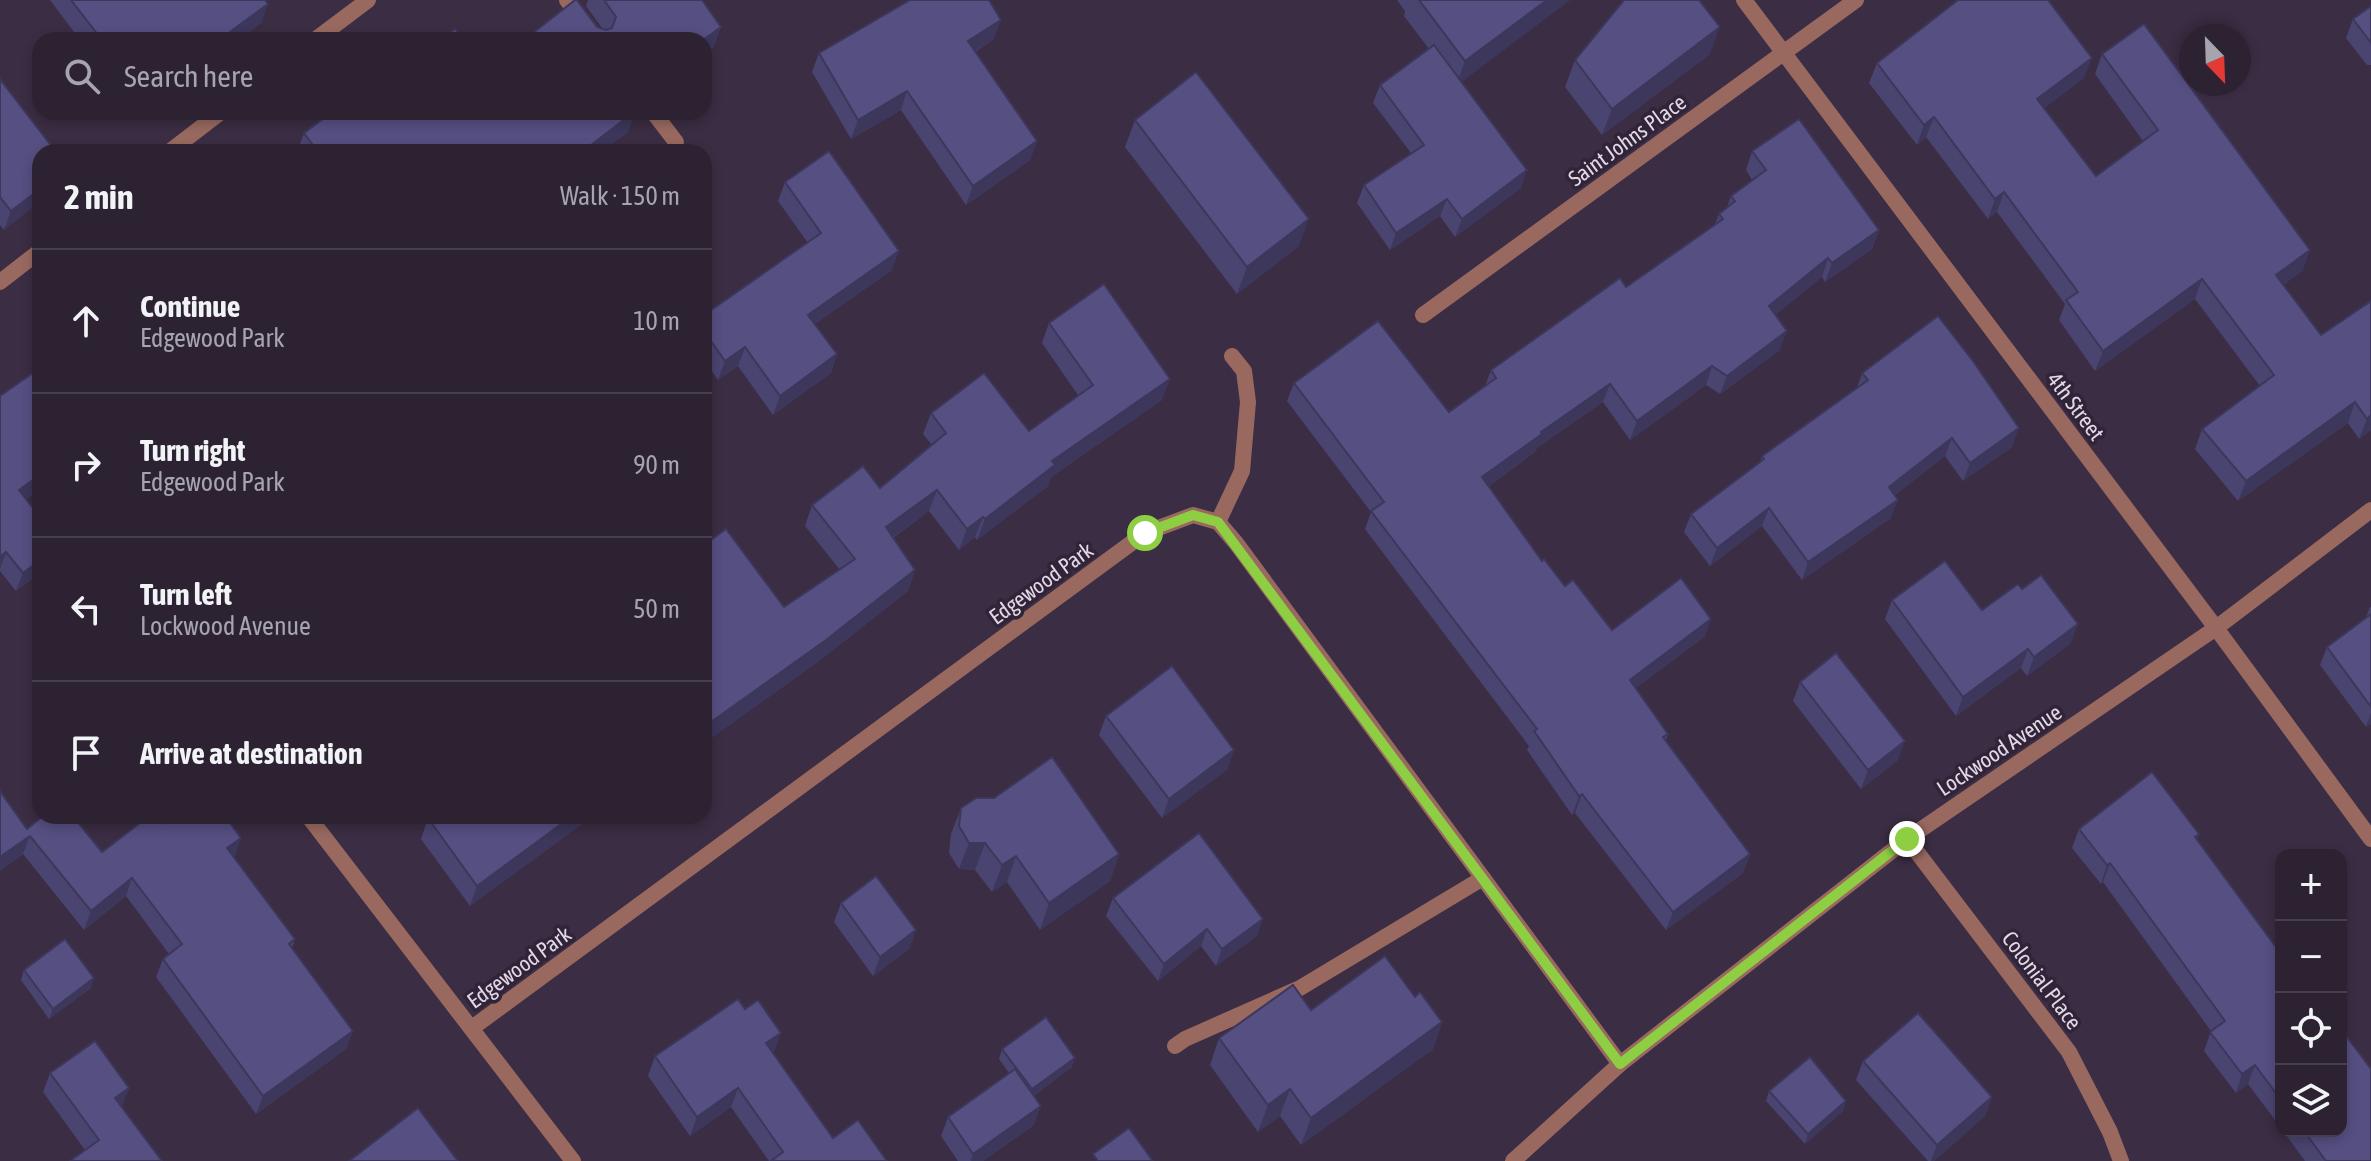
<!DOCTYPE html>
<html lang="en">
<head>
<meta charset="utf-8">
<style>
  :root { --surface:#2c2232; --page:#382f3e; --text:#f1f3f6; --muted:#a6a4ac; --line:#483f4d }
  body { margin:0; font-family:"Asap Condensed",sans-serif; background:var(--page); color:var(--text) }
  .controls { position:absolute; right:24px; bottom:24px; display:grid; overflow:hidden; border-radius:16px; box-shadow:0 4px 12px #0003 }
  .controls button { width:72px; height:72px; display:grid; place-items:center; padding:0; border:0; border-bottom:2px solid var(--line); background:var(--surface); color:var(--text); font:40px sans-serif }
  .compass { position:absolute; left:2179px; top:24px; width:72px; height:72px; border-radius:50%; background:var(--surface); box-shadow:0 4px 12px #0003; rotate:157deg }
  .stop { position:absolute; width:24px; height:24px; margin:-18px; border:6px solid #8ece43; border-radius:50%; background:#fff }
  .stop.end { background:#8ece43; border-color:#fff; box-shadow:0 2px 8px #0008 }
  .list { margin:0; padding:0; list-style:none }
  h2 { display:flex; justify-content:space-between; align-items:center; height:104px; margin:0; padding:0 32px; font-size:34px }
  h2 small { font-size:26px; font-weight:400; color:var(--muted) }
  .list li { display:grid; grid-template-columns:52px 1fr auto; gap:24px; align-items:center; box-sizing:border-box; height:144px; padding:0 32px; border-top:2px solid var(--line) }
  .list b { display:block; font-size:30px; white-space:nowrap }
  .list p { margin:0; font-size:26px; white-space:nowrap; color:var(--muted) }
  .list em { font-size:26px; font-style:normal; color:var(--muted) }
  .icon { flex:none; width:44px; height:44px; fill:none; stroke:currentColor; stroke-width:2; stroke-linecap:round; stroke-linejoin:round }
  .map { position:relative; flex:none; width:2371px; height:1161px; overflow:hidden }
  .search { position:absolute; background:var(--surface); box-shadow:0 4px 12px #0003; left:32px; top:32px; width:680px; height:88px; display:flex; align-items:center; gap:20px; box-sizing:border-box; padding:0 28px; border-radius:24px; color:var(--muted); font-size:30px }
  .panel { position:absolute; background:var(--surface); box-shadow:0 4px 12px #0003; left:32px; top:144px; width:680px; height:680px; border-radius:24px }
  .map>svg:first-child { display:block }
</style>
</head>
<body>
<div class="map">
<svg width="2371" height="1161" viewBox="0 0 2371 1161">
  <rect width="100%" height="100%" fill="#3b2d43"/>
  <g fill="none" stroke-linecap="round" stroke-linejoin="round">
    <g stroke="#996960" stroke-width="16">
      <polyline points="567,0 598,40"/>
      <polyline points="653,112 676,142"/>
      <polyline points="1218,522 1242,471 1248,402 1244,371 1232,356"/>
      <polyline points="1175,1046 1185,1039 1300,988 1483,878"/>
    </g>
    <g stroke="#996960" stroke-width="16">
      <polyline points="1744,0 2216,628 2371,839"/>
      <polyline points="1423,315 1856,0"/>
      <polyline points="308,816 573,1161"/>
      <polyline points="1907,839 2069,1052 2110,1132 2121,1161"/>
      <polyline points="472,1028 1145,533 1193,515 1218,522 1236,543 1620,1064"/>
      <polyline points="1513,1161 1620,1064 1907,839 2216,628 2371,510"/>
    </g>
    <g stroke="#996960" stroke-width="16">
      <polyline points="315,40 368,0"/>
      <polyline points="169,152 221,112"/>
      <polyline points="0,282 40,251"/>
    </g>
  </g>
  <g fill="#4a4470">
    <polygon points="50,0 265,0 268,4 261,23 238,40 80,40"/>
    <polygon points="588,0 702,0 721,27 713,48 524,40 597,27 602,28 586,6"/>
    <polygon points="1397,0 1570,0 1461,82 1521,188 1455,237 1440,216 1390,250 1357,203 1364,185 1411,153 1373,103 1380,85 1429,49 1404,16 1405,11"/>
    <polygon points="2371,6 2371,65 2367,65 2346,38 2353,19"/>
    <polygon points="994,39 975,52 1037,141 1030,160 966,205 901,110 851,139 812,72 819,53"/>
    <polygon points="1710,54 1602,135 1565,87 1575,60"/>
    <polygon points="2102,54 2303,270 2283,285 2321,335 2371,301 2371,430 2359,439 2348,423 2238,501 2195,449 2202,429 2260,386 2195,299 2095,371 2059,320 2065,304 1997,212 1988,219 1926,137 1917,145 1869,83 1877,63 2084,78 2044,108 2096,176 2143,141 2095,74"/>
    <polygon points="0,79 56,152 4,230 0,225"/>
    <polygon points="135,112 147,112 140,118"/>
    <polygon points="1135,120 1299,246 1237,294 1125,147"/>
    <polygon points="628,132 601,152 297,152 304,133"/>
    <polygon points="1752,151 1879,230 1872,249 1825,282 1822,277 1775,315 1780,350 1720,394 1706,385 1630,440 1603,402 1537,448 1535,452 1489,486 1542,561 1565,586 1612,630 1711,619 1704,637 1636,688 1668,734 1666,741 1750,854 1743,873 1666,930 1575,813 1572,815 1527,750 1529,746 1365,529 1371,512 1287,401 1294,383 1449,412 1485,386 1491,370 1626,287 1715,224 1719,214 1727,207 1731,196 1752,180 1746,170"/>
    <polygon points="785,182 892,270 815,324 837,354 831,373 773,415 738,366 718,380 704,360 704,315 808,243 778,201"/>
    <polygon points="1049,323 1162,400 1051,477 1048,486 977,540 975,537 959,550 929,511 893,538 915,570 908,591 819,661 704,743 704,545 784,607 840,570 805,526 812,505 880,488 932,445 923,434 931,413 1029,431 1078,395 1042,343"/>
    <polygon points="40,368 40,489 26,499 40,573 16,591 0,571 0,396"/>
    <polygon points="1862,373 2012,447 1963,481 1945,456 1895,495 1891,518 1802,580 1762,526 1710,566 1684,532 1691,514 1760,462 1762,456 1857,388"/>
    <polygon points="1892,600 1982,610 2071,643 2027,676 2021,668 1956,716 1885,619"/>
    <polygon points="2370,607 2371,607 2371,724 2366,727 2320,665 2327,647 2366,617"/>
    <polygon points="1800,682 1898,760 1861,789 1793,701"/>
    <polygon points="1106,716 1228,769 1162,818 1099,735"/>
    <polygon points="0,791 27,829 102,852 163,823 235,856 234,857 295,939 292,948 353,1031 346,1049 256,1114 156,977 163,959 169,954 126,896 84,930 23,854 0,871"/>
    <polygon points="961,808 1119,854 1110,881 1040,930 1007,882 992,892 975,870 959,869 949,853 951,834"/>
    <polygon points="593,816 470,906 421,839 428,818"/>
    <polygon points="2079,829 2199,834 2197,839 2281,954 2281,1128 2248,1084 2236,1093 2204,1051 2211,1031 2103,882 2101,884 2072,848"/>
    <polygon points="1113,898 1257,936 1216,966 1201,946 1158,981 1106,916"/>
    <polygon points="841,903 916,930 909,949 873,976 834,922"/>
    <polygon points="24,970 91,988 49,1019 21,980"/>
    <polygon points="1415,997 1442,1022 1433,1049 1301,1145 1280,1116 1258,1132 1210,1065 1219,1038 1311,1010"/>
    <polygon points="745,1009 781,1033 773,1053 833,1138 887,1161 769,1161 731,1107 690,1136 648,1076 655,1056"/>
    <polygon points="1002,1049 1072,1067 1033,1096 1034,1125 983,1161 958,1161 941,1136 948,1117 1009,1073 999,1059"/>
    <polygon points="1863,1061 1992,1097 1985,1116 1934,1161 1928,1161 1856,1080"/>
    <polygon points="50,1073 122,1107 162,1161 85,1150 43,1092"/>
    <polygon points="1769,1091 1846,1101 1843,1111 1805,1144 1766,1101"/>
    <polygon points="2283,1131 2341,1131 2371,1161 2305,1161"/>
  </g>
  <g fill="#3c375b">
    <polygon points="1547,0 1570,0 1456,86 1465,61"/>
    <polygon points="268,4 261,23 238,40 219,40"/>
    <polygon points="1001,20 994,39 961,60 968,41"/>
    <polygon points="721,27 713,48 704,54 704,40 703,40"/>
    <polygon points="1720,27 1710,54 1602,135 1612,109"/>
    <polygon points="2092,58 2084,78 2030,119 2037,99"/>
    <polygon points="907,91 901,110 851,139 858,120"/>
    <polygon points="634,112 635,112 628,132 601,152 582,152"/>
    <polygon points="1934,117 1926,137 1917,145 1924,125"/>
    <polygon points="1037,141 1030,160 966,205 973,186"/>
    <polygon points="1527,170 1521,188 1455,237 1462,219"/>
    <polygon points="40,189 40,202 4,230 11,211"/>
    <polygon points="2004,192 1997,212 1988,219 1995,199"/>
    <polygon points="1447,199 1440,216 1390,250 1396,233"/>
    <polygon points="1309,219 1299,246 1237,294 1247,267"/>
    <polygon points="1879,230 1872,249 1825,282 1832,263"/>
    <polygon points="2310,250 2303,270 2268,295 2276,275"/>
    <polygon points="899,251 892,270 801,334 808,315"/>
    <polygon points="1828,258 1822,277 1762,325 1769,306"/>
    <polygon points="2202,279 2195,299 2095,371 2103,351"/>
    <polygon points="1787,331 1780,350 1720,394 1727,376"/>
    <polygon points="745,347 738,366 718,380 725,361"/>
    <polygon points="837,354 831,373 773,415 780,396"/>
    <polygon points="1712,366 1706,385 1630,440 1637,421"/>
    <polygon points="1170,379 1162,400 1051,477 1048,486 977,540 985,519 1052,461"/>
    <polygon points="1610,384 1603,402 1537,448 1535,452 1475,496 1482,477 1541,432"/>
    <polygon points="2355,402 2348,423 2238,501 2246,481"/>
    <polygon points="2371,415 2371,430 2359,439 2367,419"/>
    <polygon points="2019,428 2012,447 1963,481 1970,463"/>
    <polygon points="1952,438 1945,456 1882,505 1889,487"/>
    <polygon points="40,475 40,489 12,508 19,490"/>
    <polygon points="937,490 929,511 878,548 886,527"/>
    <polygon points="1898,500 1891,518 1802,580 1808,562"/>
    <polygon points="1769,508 1762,526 1710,566 1717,548"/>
    <polygon points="983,517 975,537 959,550 967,529"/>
    <polygon points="6,552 0,569 0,557"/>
    <polygon points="40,560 40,573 16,591 23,573"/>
    <polygon points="915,570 908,591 819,661 704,743 704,727"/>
    <polygon points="1711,619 1704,637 1623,698 1630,680"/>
    <polygon points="2078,624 2071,643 2027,676 2034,657"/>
    <polygon points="2028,649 2021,668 1956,716 1963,697"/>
    <polygon points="2371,713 2371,724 2366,727"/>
    <polygon points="1905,741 1898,760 1861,789 1868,770"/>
    <polygon points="1234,750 1228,769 1162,818 1169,799"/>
    <polygon points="1582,794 1575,813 1572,815 1579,796"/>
    <polygon points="572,816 593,816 470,906 477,886"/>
    <polygon points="30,836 23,854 0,871 0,857"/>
    <polygon points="241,838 235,856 221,867 227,848"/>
    <polygon points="969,843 985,843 975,870 959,869"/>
    <polygon points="1119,854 1110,881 1040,930 1049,903"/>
    <polygon points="1750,854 1743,873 1666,930 1673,912"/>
    <polygon points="1016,856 1007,882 992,892 1002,865"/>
    <polygon points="2110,863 2103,882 2101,884 2107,865"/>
    <polygon points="132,878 126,896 84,930 91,911"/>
    <polygon points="1263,919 1257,936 1216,966 1222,949"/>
    <polygon points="1207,929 1201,946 1158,981 1164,964"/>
    <polygon points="916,930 909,949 873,976 880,957"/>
    <polygon points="94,978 91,988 49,1019 53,1009"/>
    <polygon points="1442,1022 1433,1049 1301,1145 1311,1118"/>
    <polygon points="353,1031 346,1049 256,1114 263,1096"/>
    <polygon points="781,1033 774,1052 760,1062 766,1043"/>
    <polygon points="1075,1058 1072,1067 1028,1099 1032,1089"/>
    <polygon points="2255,1065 2248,1084 2236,1093 2242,1074"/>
    <polygon points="129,1088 122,1107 115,1098"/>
    <polygon points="738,1088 731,1107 690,1136 697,1117"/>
    <polygon points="1290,1089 1280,1116 1258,1132 1268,1105"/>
    <polygon points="1992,1097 1985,1116 1934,1161 1931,1161 1937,1145"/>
    <polygon points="1846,1101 1843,1111 1805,1144 1808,1134"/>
    <polygon points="1041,1106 1034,1125 983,1161 971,1161 973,1154"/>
  </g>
  <g fill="#564f82" stroke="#3c375b" stroke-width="2">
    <polygon points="71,0 265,0 268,4 219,40 102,40"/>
    <polygon points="575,0 577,0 597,27 606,30 612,28 616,17 604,0 702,0 721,27 703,40 524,40"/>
    <polygon points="910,0 989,0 1001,20 968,41 1037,141 973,186 907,91 858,120 819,53"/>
    <polygon points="1419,0 1547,0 1465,61"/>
    <polygon points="1624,0 1699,0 1720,27 1612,109 1575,60"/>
    <polygon points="1958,0 2048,0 2092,58 2037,99 2096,176 2158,130 2102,54 2144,24 2310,250 2276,275 2321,335 2371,301 2371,415 2367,419 2355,402 2246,481 2202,429 2274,375 2202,279 2103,351 2066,300 2078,292 2004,192 1995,199 1934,117 1924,125 1877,63"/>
    <polygon points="2371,6 2371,43 2353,19"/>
    <polygon points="455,29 463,40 441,40"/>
    <polygon points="1434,45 1527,170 1462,219 1447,199 1396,233 1364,185 1424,145 1380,85"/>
    <polygon points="1196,72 1309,219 1247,267 1135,120"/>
    <polygon points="0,79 56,152 40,152 40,189 11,211 0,197"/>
    <polygon points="332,112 634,112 582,152 318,152 304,133"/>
    <polygon points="1799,119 1879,230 1832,263 1828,258 1769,306 1787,331 1727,376 1712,366 1637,421 1610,384 1541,432 1542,434 1482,477 1542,561 1544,559 1565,586 1573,580 1612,630 1681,578 1711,619 1630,680 1668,734 1663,737 1750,854 1673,912 1582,794 1579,796 1534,731 1537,729 1371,511 1384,502 1294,383 1378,321 1449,412 1496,378 1491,370 1620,278 1626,287 1723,219 1719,214 1735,201 1731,196 1766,170 1752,151"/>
    <polygon points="829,151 899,251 808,315 837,354 780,396 745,347 725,361 704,331 704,315 821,233 785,182"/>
    <polygon points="1104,284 1170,379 1052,461 1055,465 985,519 983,517 967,529 937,490 886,527 915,570 826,640 704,727 704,545 726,529 784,607 855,559 812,505 863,466 880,488 946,433 931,413 984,373 1029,431 1093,385 1049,323"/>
    <polygon points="1938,316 1973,361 2019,428 1970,463 1952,438 1889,487 1898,500 1808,562 1769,508 1717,548 1691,514 1764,459 1762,456 1868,380 1862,373"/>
    <polygon points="40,368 40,475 19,490 40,517 40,560 23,573 6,552 0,557 0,396"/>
    <polygon points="1945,561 1982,610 2018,584 2022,589 2041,575 2078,624 2034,657 2028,649 1963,697 1892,600"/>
    <polygon points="2371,614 2371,707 2327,647"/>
    <polygon points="1836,653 1905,741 1868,770 1800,682"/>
    <polygon points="1172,666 1234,750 1169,799 1106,716"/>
    <polygon points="1052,757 1119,854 1049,903 1016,856 1002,865 985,843 969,843 959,826 961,808 976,798 994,798"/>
    <polygon points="2152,772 2199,834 2195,837 2281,954 2281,1100 2255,1065 2242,1074 2210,1032 2225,1021 2110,863 2107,865 2079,829"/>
    <polygon points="0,791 27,829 43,816 73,816 102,852 149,816 158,816 163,823 172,816 225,816 241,838 227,848 295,939 289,944 353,1031 263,1096 163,959 182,944 132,878 91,911 30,836 0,857"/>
    <polygon points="431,816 572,816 477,886 428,818"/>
    <polygon points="1199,833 1263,919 1222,949 1207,929 1164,964 1113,898"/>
    <polygon points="876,876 916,930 880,957 841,903"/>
    <polygon points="65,939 94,978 53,1009 24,970"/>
    <polygon points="1385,956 1415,997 1420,992 1442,1022 1311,1118 1290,1089 1268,1105 1219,1038 1293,985 1311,1010"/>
    <polygon points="738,999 745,1009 758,1000 781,1033 766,1043 833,1138 858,1120 887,1161 771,1161 783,1152 738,1088 697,1117 655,1056"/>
    <polygon points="1918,1013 1992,1097 1937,1145 1863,1061"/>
    <polygon points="1046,1017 1075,1058 1032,1089 1002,1049"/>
    <polygon points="2341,1029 2371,1069 2371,1161 2326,1161 2304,1131 2341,1131"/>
    <polygon points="95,1041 129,1088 115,1098 162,1161 70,1161 99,1140 50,1073"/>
    <polygon points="1810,1057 1846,1101 1808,1134 1769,1091"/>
    <polygon points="1015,1069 1041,1106 973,1154 948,1117"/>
    <polygon points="418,1108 458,1161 349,1161"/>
    <polygon points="1129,1128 1153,1161 1098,1161 1093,1154"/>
  </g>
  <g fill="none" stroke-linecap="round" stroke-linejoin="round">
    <polyline stroke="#8ece43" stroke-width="10" points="1145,533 1193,515 1218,522 1620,1064 1907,839"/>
  </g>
  <g text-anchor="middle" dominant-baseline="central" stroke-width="7" stroke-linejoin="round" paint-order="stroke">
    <g font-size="22" fill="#e2d9e7" stroke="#312338">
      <text transform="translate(1627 140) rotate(-36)">Saint Johns Place</text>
      <text transform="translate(2076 406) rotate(53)">4th Street</text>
      <text transform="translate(1041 583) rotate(-36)">Edgewood Park</text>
      <text transform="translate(1999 750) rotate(-34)">Lockwood Avenue</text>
      <text transform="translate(519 967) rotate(-36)">Edgewood Park</text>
      <text transform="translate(2042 980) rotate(53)">Colonial Place</text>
    </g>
  </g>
</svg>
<div class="controls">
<button>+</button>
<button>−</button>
<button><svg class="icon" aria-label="locate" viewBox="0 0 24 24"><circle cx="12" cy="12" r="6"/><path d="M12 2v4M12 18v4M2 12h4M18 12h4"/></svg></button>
<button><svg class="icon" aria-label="layers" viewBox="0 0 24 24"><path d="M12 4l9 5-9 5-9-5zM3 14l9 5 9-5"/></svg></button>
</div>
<svg class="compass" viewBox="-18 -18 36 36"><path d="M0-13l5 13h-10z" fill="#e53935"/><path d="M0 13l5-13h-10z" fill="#a6a4ac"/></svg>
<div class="stop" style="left:1145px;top:533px"></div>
<div class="stop end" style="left:1907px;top:839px"></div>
<div class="search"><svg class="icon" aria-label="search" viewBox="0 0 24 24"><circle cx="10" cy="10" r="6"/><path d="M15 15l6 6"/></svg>Search here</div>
<section class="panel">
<h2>2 min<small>Walk · 150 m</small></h2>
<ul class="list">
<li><svg class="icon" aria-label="ahead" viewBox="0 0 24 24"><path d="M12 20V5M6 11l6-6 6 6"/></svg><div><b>Continue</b><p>Edgewood Park</p></div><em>10 m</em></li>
<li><svg class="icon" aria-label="right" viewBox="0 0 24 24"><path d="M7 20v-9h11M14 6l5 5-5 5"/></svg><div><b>Turn right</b><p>Edgewood Park</p></div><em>90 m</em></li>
<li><svg class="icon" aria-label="left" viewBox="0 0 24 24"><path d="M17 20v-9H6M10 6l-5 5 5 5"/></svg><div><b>Turn left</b><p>Lockwood Avenue</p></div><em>50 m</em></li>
<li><svg class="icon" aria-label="arrive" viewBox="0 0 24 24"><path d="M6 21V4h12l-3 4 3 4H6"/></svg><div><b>Arrive at destination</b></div></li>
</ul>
</section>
</div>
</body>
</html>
